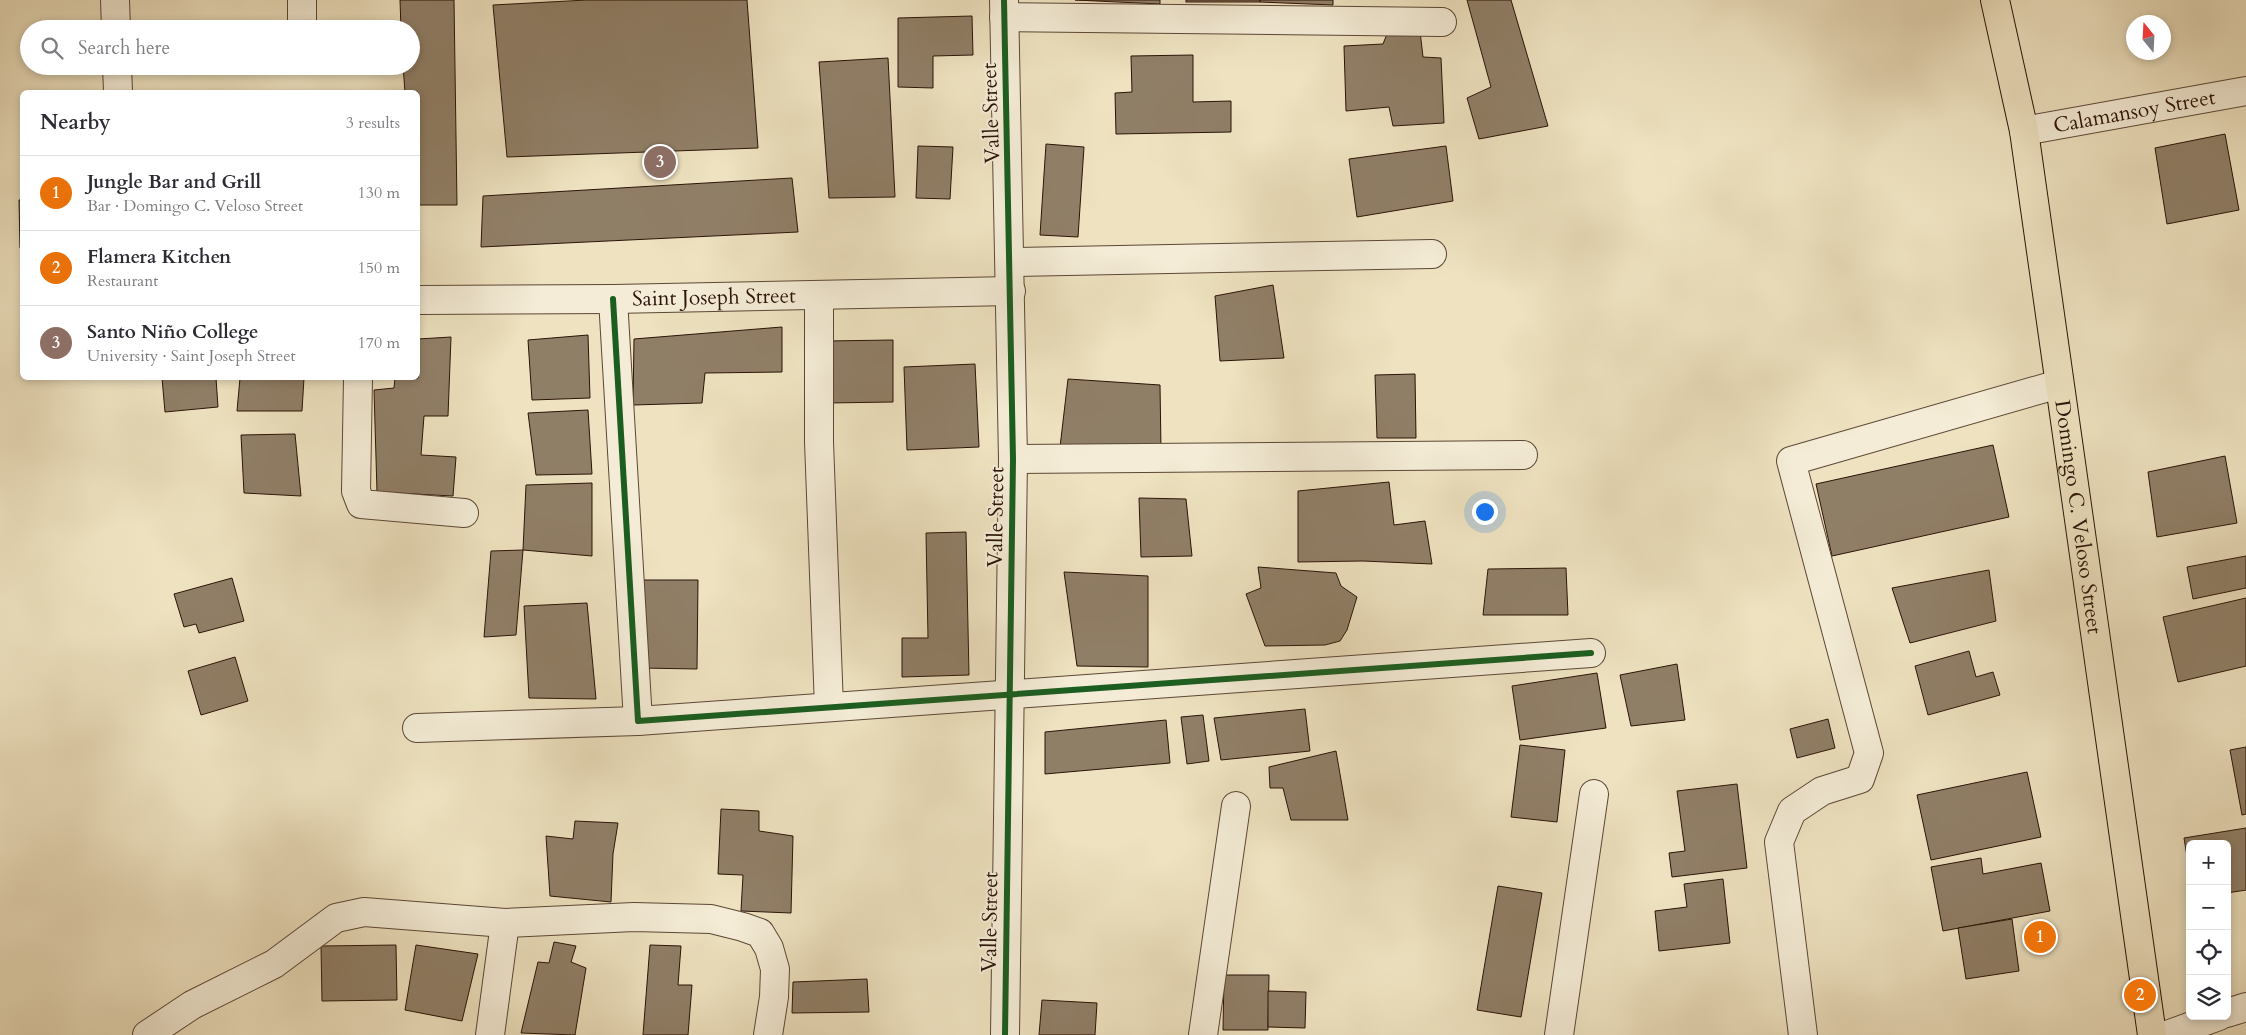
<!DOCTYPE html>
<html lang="en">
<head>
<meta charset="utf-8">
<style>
  :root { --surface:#fff; --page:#f2f2f3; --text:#2b2b33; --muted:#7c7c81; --line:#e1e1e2; --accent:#0f766e }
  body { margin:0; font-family:Cardo,serif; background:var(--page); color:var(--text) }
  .controls { position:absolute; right:15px; bottom:15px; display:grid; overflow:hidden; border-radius:8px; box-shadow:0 2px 8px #0003 }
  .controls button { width:45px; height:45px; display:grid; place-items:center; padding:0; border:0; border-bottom:1px solid var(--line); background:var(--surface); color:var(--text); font:25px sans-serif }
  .compass { position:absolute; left:2126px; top:15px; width:45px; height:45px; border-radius:50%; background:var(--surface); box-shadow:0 2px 8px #0003; rotate:342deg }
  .you { position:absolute; left:1484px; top:511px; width:18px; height:18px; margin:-12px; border:4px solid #fff; border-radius:50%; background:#1a73e8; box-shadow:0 0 0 8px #1a73e833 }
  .badge { display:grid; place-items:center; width:32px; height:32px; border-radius:50%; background:var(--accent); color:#fff; font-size:16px; font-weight:700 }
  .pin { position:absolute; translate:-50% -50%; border:2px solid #fff; box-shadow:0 1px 5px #0006 }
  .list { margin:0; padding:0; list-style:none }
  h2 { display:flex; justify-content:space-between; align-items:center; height:65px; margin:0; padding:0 20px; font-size:21px }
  h2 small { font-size:16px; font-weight:400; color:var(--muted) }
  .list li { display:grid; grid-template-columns:32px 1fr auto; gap:15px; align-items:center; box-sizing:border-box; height:75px; padding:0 20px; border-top:1px solid var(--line) }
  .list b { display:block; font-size:19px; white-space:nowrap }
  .list p { margin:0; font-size:16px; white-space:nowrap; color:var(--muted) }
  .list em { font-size:16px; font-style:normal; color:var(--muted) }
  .icon { flex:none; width:28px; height:28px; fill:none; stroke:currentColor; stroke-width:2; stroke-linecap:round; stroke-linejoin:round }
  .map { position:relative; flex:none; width:2246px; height:1035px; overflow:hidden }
  .search { position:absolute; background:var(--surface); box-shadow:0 2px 8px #0003; left:20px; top:20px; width:400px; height:55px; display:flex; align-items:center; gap:12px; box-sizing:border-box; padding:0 18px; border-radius:28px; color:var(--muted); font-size:19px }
  .panel { position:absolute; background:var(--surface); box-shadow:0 2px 8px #0003; left:20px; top:90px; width:400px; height:290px; border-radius:8px }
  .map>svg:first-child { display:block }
</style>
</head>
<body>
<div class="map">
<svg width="2246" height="1035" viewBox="0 0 2246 1035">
  <rect width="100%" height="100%" fill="#eee2c0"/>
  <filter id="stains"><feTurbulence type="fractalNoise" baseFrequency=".004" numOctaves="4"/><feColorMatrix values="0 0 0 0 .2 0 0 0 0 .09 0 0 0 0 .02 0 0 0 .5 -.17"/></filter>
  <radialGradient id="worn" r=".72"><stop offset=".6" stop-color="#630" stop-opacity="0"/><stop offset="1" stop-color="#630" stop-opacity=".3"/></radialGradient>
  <g fill="#907f67" stroke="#2b1307">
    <polygon points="400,0 454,0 457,205 418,205 418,92 405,92 403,66 411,66 411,29 401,29"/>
    <polygon points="587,0 747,0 758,148 507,157 493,5"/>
    <polygon points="1075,0 1160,0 1160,4"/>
    <rect x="1186" y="0" width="74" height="2"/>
    <polygon points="1260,0 1333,0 1333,5 1260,2"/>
    <polygon points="1467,0 1511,0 1548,126 1479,139 1467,98 1491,87"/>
    <polygon points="972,16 973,55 933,56 933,88 898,87 898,18"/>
    <polygon points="1389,29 1420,31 1423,57 1441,58 1444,123 1393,126 1389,107 1346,111 1344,46 1383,44"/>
    <polygon points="1193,55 1193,102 1231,101 1231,132 1116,134 1115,93 1132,92 1131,56"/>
    <polygon points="888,58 895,197 829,198 819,62"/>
    <polygon points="2225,134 2239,210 2167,224 2155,148"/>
    <polygon points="1046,144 1084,147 1078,237 1040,235"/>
    <polygon points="918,146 953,147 950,199 916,198"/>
    <polygon points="1446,146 1453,201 1357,217 1349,159"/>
    <polygon points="792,178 798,232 481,247 483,196"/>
    <polygon points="19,200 22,200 22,248 20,248"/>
    <polygon points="1273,285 1284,358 1220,361 1215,296"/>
    <polygon points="782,327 782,372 705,373 702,403 633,405 634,339"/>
    <polygon points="588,335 590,398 532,400 528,340"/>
    <polygon points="451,337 448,416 424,416 421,455 456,457 453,496 377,492 374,390 394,388 395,378 418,378 418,339"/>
    <polygon points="893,340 893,402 827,403 827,341"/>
    <polygon points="975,364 979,447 907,450 904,367"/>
    <polygon points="1415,374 1416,438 1377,438 1375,375"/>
    <polygon points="162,378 216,378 218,407 165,412"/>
    <polygon points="240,378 304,378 302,411 237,411"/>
    <polygon points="1068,379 1160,385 1161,450 1060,447"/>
    <polygon points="588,410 592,474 536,475 528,413"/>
    <polygon points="295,434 301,496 244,493 241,435"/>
    <polygon points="1993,445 2009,517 1832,556 1816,484"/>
    <polygon points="2225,456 2237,523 2157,537 2148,472"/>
    <polygon points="1389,482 1394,525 1425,521 1432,564 1363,561 1298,562 1298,491"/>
    <polygon points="592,483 592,556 523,550 526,485"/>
    <polygon points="1139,498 1186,499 1192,556 1141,557"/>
    <polygon points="966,532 969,675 902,677 902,638 928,638 926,533"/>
    <polygon points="523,550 516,635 484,637 491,551"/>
    <polygon points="2246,556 2246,588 2193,599 2187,567"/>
    <polygon points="1258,567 1336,573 1341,586 1357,597 1347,630 1340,641 1325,645 1265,646 1246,594 1261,588"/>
    <polygon points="1566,568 1568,615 1483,615 1488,569"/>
    <polygon points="1989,570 1996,621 1910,643 1892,588"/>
    <polygon points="1064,572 1148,576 1148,667 1077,666"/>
    <polygon points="232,578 244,621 199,633 196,624 184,627 174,594"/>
    <polygon points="642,580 698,580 697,669 641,668"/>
    <polygon points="2246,598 2246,666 2178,682 2163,617"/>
    <polygon points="587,603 596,699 529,698 524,606"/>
    <polygon points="1969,651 1976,677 1993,672 2000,695 1928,715 1915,666"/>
    <polygon points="235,657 248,701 201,715 188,671"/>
    <polygon points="1677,664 1685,720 1631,726 1620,675"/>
    <polygon points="1597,673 1606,728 1520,740 1512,686"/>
    <polygon points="1305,709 1310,751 1221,760 1214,718"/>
    <polygon points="1203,715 1209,761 1187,764 1181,717"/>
    <polygon points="1828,719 1835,748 1797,758 1790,729"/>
    <polygon points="1166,720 1170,763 1045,774 1045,732"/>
    <polygon points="1520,745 1565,750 1557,822 1511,817"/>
    <polygon points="2246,747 2246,814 2242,815 2230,750"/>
    <polygon points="1336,751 1348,820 1291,820 1283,788 1270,788 1269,767"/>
    <polygon points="2027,772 2041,837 1931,860 1917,795"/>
    <polygon points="1737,784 1747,868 1672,877 1669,853 1685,851 1677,791"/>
    <polygon points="721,809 759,811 759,831 793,836 791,913 741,911 743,875 718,874"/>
    <polygon points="575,821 618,823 613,854 611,902 550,896 546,836 573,839"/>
    <polygon points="2246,828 2246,890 2227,893 2227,844 2190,844 2190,875 2184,838"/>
    <polygon points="1981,858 1983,874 2041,863 2050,911 1943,931 1931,867"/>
    <polygon points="1723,879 1730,943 1659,951 1655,911 1687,907 1684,884"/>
    <polygon points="1498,886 1542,893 1521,1017 1477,1010"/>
    <polygon points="2012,919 2019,971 1966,979 1958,928"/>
    <polygon points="554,942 576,946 571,962 586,968 575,1035 521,1033 538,962 549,963"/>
    <polygon points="396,945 397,1000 322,1001 321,946"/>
    <polygon points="416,945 478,954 462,1021 405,1010"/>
    <polygon points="650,945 681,946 678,985 692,985 688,1035 643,1035"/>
    <polygon points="1224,975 1269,975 1268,1030 1223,1030"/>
    <polygon points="867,979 869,1012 792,1013 793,982"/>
    <polygon points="1268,991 1306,992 1305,1028 1268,1027"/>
    <polygon points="1042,1000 1097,1003 1095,1035 1039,1035"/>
  </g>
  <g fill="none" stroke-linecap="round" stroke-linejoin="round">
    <defs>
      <g id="minor">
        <polyline points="115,0 116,29"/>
        <polyline points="302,0 302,29"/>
        <polyline points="1004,0 1013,459 1005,1035"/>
        <polyline points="1004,17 1442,22"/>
        <polyline points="117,66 118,92"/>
        <path id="s1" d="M2024 131 2246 91"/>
        <polyline points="1011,262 1432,254"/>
        <polyline points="819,295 819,442 829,707"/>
        <polyline points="613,299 638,721 1591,653"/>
        <path id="s2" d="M418 300 613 299 1011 291"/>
        <polyline points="358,378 356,491 361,504 464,513"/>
        <polyline points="1013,459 1523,455"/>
        <polyline points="417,728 638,721"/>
        <polyline points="2227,1013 2246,1007"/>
        <polyline points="147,1035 192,1005 274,964 336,918 364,912 505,923 634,917 711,919 743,927 760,933 769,948 775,969 774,997 768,1035"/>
        <polyline points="490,1035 505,923"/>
        <polyline points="1203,1035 1236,806"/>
        <polyline points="1559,1035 1594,794"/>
        <polyline points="1803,1035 1779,842 1792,811 1822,791 1860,779 1869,753 1791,461 2059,384"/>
        <polyline points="2167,1035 2219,1016"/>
      </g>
      <g id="major">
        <path id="s3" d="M1995 0 2024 131 2152 1035"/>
      </g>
    </defs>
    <use href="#minor" stroke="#5c4735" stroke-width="30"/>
    <use href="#major" stroke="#2b1307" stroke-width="30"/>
    <use href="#minor" stroke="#f4ecd6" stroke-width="28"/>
    <use href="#major" stroke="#eee2c0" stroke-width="28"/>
    <defs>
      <g id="cycleway">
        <polyline points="1004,0 1013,459 1005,1035"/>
        <polyline points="613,299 638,721 1591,653"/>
      </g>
    </defs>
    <use href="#cycleway" stroke="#f4ecd6" stroke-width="9"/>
    <use href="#cycleway" stroke="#1b5e20" stroke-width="6"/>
  </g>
  <g text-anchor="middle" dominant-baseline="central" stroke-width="4" stroke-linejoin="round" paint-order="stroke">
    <g font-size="21" fill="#2b1307" stroke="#f4ecd6">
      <text stroke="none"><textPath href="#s1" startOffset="112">Calamansoy Street</textPath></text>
      <text transform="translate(991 113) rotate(-92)">Valle Street</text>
      <text stroke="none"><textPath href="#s2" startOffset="296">Saint Joseph Street</textPath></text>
      <text transform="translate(996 517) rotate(-89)">Valle Street</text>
      <text stroke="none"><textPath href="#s3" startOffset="524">Domingo C. Veloso Street</textPath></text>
      <text transform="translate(990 922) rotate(-89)">Valle Street</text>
    </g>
  </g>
  <rect width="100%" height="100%" filter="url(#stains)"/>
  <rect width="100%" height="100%" fill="url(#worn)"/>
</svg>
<div class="controls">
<button>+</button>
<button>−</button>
<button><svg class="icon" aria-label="locate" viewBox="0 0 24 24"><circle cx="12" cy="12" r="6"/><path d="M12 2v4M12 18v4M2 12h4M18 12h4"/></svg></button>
<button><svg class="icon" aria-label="layers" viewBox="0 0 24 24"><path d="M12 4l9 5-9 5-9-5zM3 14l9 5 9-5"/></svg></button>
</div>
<svg class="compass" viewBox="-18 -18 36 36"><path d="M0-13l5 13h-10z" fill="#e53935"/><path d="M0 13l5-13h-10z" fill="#7c7c81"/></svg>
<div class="you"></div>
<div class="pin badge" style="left:2040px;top:937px;background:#e8710a">1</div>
<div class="pin badge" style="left:2140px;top:995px;background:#e8710a">2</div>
<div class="pin badge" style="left:660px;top:162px;background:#8d6e63">3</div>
<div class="search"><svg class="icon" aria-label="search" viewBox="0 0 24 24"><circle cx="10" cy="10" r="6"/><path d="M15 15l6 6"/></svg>Search here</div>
<section class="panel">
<h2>Nearby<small>3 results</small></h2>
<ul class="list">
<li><span class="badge" style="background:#e8710a">1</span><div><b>Jungle Bar and Grill</b><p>Bar · Domingo C. Veloso Street</p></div><em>130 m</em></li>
<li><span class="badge" style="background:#e8710a">2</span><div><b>Flamera Kitchen</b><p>Restaurant</p></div><em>150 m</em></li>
<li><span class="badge" style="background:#8d6e63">3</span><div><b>Santo Niño College</b><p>University · Saint Joseph Street</p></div><em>170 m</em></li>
</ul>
</section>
</div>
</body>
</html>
